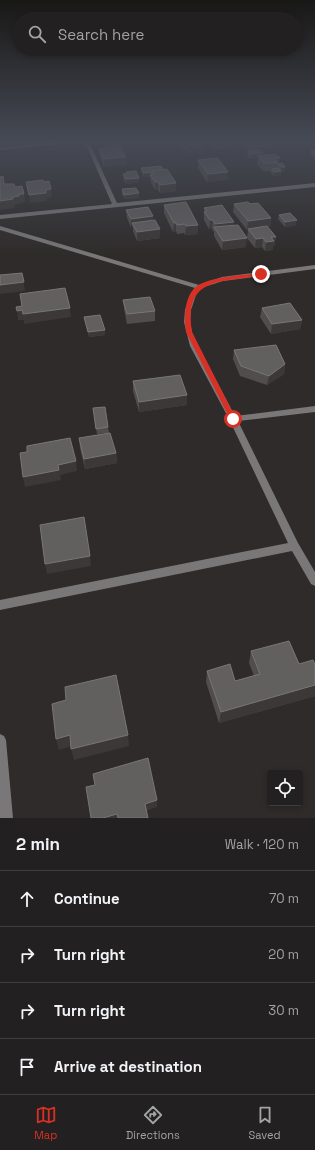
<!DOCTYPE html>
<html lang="en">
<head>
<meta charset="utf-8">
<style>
  :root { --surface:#222020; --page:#2a2829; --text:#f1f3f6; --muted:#a2a3a5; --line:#3f3e3e; --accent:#d93025 }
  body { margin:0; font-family:"Space Grotesk",sans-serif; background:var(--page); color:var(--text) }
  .controls { position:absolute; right:12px; bottom:12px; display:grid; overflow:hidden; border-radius:4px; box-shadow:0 2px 6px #0003 }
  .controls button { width:36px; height:36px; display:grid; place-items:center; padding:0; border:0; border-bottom:1px solid var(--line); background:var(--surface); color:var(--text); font:20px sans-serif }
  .stop { position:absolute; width:12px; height:12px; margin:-9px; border:3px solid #d93025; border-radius:50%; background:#fff }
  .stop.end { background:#d93025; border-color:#fff; box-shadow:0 1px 4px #0008 }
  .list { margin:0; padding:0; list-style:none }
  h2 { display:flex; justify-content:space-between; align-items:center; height:52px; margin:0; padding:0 16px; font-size:17px }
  h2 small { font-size:13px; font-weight:400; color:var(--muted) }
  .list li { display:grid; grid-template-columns:26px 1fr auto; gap:12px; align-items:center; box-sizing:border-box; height:56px; padding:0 16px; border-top:1px solid var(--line) }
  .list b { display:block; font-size:15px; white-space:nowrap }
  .list em { font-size:13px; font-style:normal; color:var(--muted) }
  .icon { flex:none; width:22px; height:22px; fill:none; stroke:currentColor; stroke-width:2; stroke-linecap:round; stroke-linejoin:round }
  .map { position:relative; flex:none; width:315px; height:818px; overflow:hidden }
  .search { position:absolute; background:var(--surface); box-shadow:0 2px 6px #0003; left:12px; right:12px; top:12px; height:44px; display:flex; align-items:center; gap:10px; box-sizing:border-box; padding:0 14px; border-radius:22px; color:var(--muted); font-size:15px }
  .sheet { height:276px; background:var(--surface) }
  nav { display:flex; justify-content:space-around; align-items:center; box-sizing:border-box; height:56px; border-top:1px solid var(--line); background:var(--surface); font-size:11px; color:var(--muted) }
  nav a { display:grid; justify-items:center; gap:2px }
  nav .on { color:var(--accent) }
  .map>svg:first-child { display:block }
</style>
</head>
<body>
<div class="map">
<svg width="315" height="818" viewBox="0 0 315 818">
  <rect width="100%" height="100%" fill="#2e2b2a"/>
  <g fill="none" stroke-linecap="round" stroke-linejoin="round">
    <g fill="#797777" fill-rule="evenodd">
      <polygon points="56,142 76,142 0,150 0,148"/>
      <polygon points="85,142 89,142 117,203 315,183 315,187 0,219 0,215 112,204"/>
      <polygon points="0,226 199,285 222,277 315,265 315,269 223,281 201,288 196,295 191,310 190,322 192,332 198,346 235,416 315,406 315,412 238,421 298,543 315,572 315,586 311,584 292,551 0,610 0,600 288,543 229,419 190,346 184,322 185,310 190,295 195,288 0,230"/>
      <polygon points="0,734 4,736 6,740 13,818 0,818"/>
    </g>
  </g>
  <g fill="#514d4d">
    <polygon points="181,142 203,142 205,152 188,154 181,145"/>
    <polygon points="210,142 232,142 231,149 216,150"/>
    <polygon points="244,142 268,142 272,145 271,153 263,154 262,156 280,158 279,163 285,167 285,171 281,172 281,175 273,176 271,173 271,171 263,171 257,164 258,158 250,159 247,156 248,151 250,151 244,145"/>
    <polygon points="106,146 127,164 104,167 100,156 99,148 106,148"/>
    <polygon points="311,150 315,150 315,158 313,158 310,154"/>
    <polygon points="198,160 228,172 228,180 207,182 198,168"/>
    <polygon points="141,168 163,169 176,183 176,191 160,193 158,190 155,190 151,182 150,177 144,177 141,172"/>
    <polygon points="126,172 139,182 126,184 123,178 123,174 126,174"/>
    <polygon points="122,189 139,198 125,199 122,194"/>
    <polygon points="234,204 250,204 271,218 270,227 268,227 276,237 274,246 273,246 273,250 265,251 262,247 255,248 247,238 248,230 247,230 233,212"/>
    <polygon points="164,205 198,225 198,234 185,235 184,233 177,234 176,231 173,232 164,213"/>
    <polygon points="204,208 233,225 246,247 222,250 214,236 214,232 212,229 209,229 204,220"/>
    <polygon points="126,210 153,216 153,220 160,238 137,241 133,231 133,227 131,227 127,218"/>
    <polygon points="279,215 296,225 285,227 278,219"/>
    <polygon points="123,300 155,311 155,321 127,324 124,309"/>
    <polygon points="262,308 302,320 300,329 271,334 260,317"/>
    <polygon points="84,317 105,335 89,337 85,322"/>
    <polygon points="234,350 285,364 284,374 267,385 240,376 233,359"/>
    <polygon points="133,381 187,395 187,405 139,412 133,391"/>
    <polygon points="93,408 108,427 109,433 97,434"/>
    <polygon points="79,438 116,453 117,463 85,469 80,448"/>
    <polygon points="251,651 299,664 315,664 315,696 219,723 206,682 207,671 235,681 254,676 249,663"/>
  </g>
  <g fill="#3b3837">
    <polygon points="216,142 232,142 231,149 216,150"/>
    <polygon points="205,144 205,152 188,154 188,146"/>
    <polygon points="272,145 271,153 263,154 262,157 258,156 258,158 250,159 250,154 253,154 254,147"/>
    <polygon points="126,157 127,164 104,167 104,159"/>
    <polygon points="275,158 280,158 279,165"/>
    <polygon points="281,167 285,167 285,171 281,172 281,175 273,176 274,172 281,171"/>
    <polygon points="152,172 152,176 150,174 150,177 144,177 144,173"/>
    <polygon points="228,172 228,180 207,182 208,174"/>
    <polygon points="139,178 139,182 126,184 126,179"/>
    <rect x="155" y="182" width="3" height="8"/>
    <polygon points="176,183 176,191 160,193 160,185"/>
    <polygon points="51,189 52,197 47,198 47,201 30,203 29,195 46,190"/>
    <polygon points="139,193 139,198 125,199 124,195"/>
    <polygon points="19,194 24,194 25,202 20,203 20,204 14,205 15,208 0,210 0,201"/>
    <polygon points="153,216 153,224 132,223 133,227 131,227 131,219"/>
    <polygon points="271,218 270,227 249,230 248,229 248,230 247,230 248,221"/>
    <polygon points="210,220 213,220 212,229 209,229"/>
    <polygon points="297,220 296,225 285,227 285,222"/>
    <polygon points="234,222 233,230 215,228 215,224"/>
    <polygon points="174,223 176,223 176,231 173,232"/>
    <polygon points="198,225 198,234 185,235 186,226"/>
    <polygon points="160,229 160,238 137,241 137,232"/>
    <polygon points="271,237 276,237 274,246 273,246 273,250 265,251 266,242"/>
    <polygon points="247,238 246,247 222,250 223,241"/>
    <polygon points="263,238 262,247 255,248 256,239"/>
    <polygon points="22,273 25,291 0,294 0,285"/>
    <polygon points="70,308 71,317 24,324 24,320 18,320 17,311"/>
    <polygon points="302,320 300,329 271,334 272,324"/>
    <polygon points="105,330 105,335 89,337 88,332"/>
    <polygon points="285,364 284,374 267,385 269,376"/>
    <polygon points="187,395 187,405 139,412 139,402"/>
    <polygon points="116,453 117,463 85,469 84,459"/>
    <polygon points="76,461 77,471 60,475 61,480 25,487 23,477 58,465"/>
    <polygon points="90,556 91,566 47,574 45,564"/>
    <polygon points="315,685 315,696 219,723 221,712"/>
    <polygon points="70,735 72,746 59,750 56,739"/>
    <polygon points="128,735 129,746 74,760 71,749"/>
    <polygon points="157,800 157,807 145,811 145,804"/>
    <polygon points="117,814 118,818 103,818"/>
  </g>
  <g fill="#625f5f" stroke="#7a7676">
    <polygon points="185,142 203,142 205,144 188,146"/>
    <polygon points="249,142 268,142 272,145 254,147"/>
    <polygon points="120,145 126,157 104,159 99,148 106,148 106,146"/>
    <polygon points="260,150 263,153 250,154 248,151"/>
    <polygon points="311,150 315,150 315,153 314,154"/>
    <polygon points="275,154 280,158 275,158 278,163 264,163 258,156"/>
    <polygon points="218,158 228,172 208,174 198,160"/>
    <polygon points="282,163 285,167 281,167 278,164"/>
    <polygon points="161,166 163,169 152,171 152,172 144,173 141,168"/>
    <polygon points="279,168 281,171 274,172 272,169"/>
    <polygon points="167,169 176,183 160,185 158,182 155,182 150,174 153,174 152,171"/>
    <polygon points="136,171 139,178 126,179 123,174 127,174 126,172"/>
    <polygon points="3,176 4,184 14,184 15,187 22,186 24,194 19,194 19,196 13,197 13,199 0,201 0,177"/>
    <polygon points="43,180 44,182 49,181 51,189 46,190 46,193 29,195 26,182"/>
    <polygon points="136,188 139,193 124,195 122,189"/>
    <polygon points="186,202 198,225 186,226 185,224 177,225 176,223 174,223 164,205"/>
    <polygon points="248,202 250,204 258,203 271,218 248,221 234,204"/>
    <polygon points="222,205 234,222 215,224 213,220 210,220 204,212 207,211 204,208"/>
    <polygon points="148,207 153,216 131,219 126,210"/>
    <polygon points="290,213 297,220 285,222 279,215"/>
    <polygon points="155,220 160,229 137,232 132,223"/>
    <polygon points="238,225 247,238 223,241 214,227"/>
    <polygon points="267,226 276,237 271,237 274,241 266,242 263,238 256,239 248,229"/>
    <polygon points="22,273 24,282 0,285 0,275"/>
    <polygon points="65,288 70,308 23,314 22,310 17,311 16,307 22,306 20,294"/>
    <polygon points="150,297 155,311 127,314 123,300"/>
    <polygon points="290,303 302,320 272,324 262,308"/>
    <polygon points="100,315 105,330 88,332 84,317"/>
    <polygon points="276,345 285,364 269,376 241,366 234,350"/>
    <polygon points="180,375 187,395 139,402 133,381"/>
    <polygon points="105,407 108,427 96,429 93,408"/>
    <polygon points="110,433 116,453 84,459 79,438"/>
    <polygon points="70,438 76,461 58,465 59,470 23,477 20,453 27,452 27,446"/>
    <polygon points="84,517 90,556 45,564 40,525"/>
    <polygon points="289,641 299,664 313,660 315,664 315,685 221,712 207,671 230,664 235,681 260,674 251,651"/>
    <polygon points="116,675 128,735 71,749 70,735 56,739 52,704 66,700 65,687"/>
    <polygon points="148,758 157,800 145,804 148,818 118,818 117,814 103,818 91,818 86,787 95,785 93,774"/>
  </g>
  <linearGradient id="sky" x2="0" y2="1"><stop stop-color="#191817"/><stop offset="0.55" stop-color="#464a55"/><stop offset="1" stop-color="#464a55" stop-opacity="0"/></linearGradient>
  <rect width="315" height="257" fill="url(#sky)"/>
  <path fill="#d93025" d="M261 273H263V275C223 283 183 275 192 332L236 419 233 421 230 419 186 332C184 319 184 295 197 286 210 277 245 275 261 273Z"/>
</svg>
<div class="controls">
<button><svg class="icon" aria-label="locate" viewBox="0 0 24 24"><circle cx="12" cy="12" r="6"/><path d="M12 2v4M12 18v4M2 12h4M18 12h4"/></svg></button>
</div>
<div class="stop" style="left:233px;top:419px"></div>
<div class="stop end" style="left:261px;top:274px"></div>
<div class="search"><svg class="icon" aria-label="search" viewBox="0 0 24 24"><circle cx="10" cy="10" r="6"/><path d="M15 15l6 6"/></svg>Search here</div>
</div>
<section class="sheet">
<h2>2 min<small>Walk · 120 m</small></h2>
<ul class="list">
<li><svg class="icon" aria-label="ahead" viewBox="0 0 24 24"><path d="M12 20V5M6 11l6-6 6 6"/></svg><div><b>Continue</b></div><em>70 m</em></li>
<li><svg class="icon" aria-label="right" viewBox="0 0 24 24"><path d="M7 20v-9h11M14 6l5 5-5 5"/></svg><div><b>Turn right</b></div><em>20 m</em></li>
<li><svg class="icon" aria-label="right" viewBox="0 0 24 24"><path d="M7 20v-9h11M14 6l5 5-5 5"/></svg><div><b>Turn right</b></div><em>30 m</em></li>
<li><svg class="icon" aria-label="arrive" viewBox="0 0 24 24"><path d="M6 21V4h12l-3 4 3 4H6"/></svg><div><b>Arrive at destination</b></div></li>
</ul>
</section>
<nav>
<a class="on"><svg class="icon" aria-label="map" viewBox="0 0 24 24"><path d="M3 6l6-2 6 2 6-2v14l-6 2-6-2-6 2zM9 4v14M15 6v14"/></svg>Map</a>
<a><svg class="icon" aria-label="directions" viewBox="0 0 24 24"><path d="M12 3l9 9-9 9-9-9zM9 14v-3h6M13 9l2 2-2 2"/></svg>Directions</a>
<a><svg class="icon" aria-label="saved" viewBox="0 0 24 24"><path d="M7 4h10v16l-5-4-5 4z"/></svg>Saved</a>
</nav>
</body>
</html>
